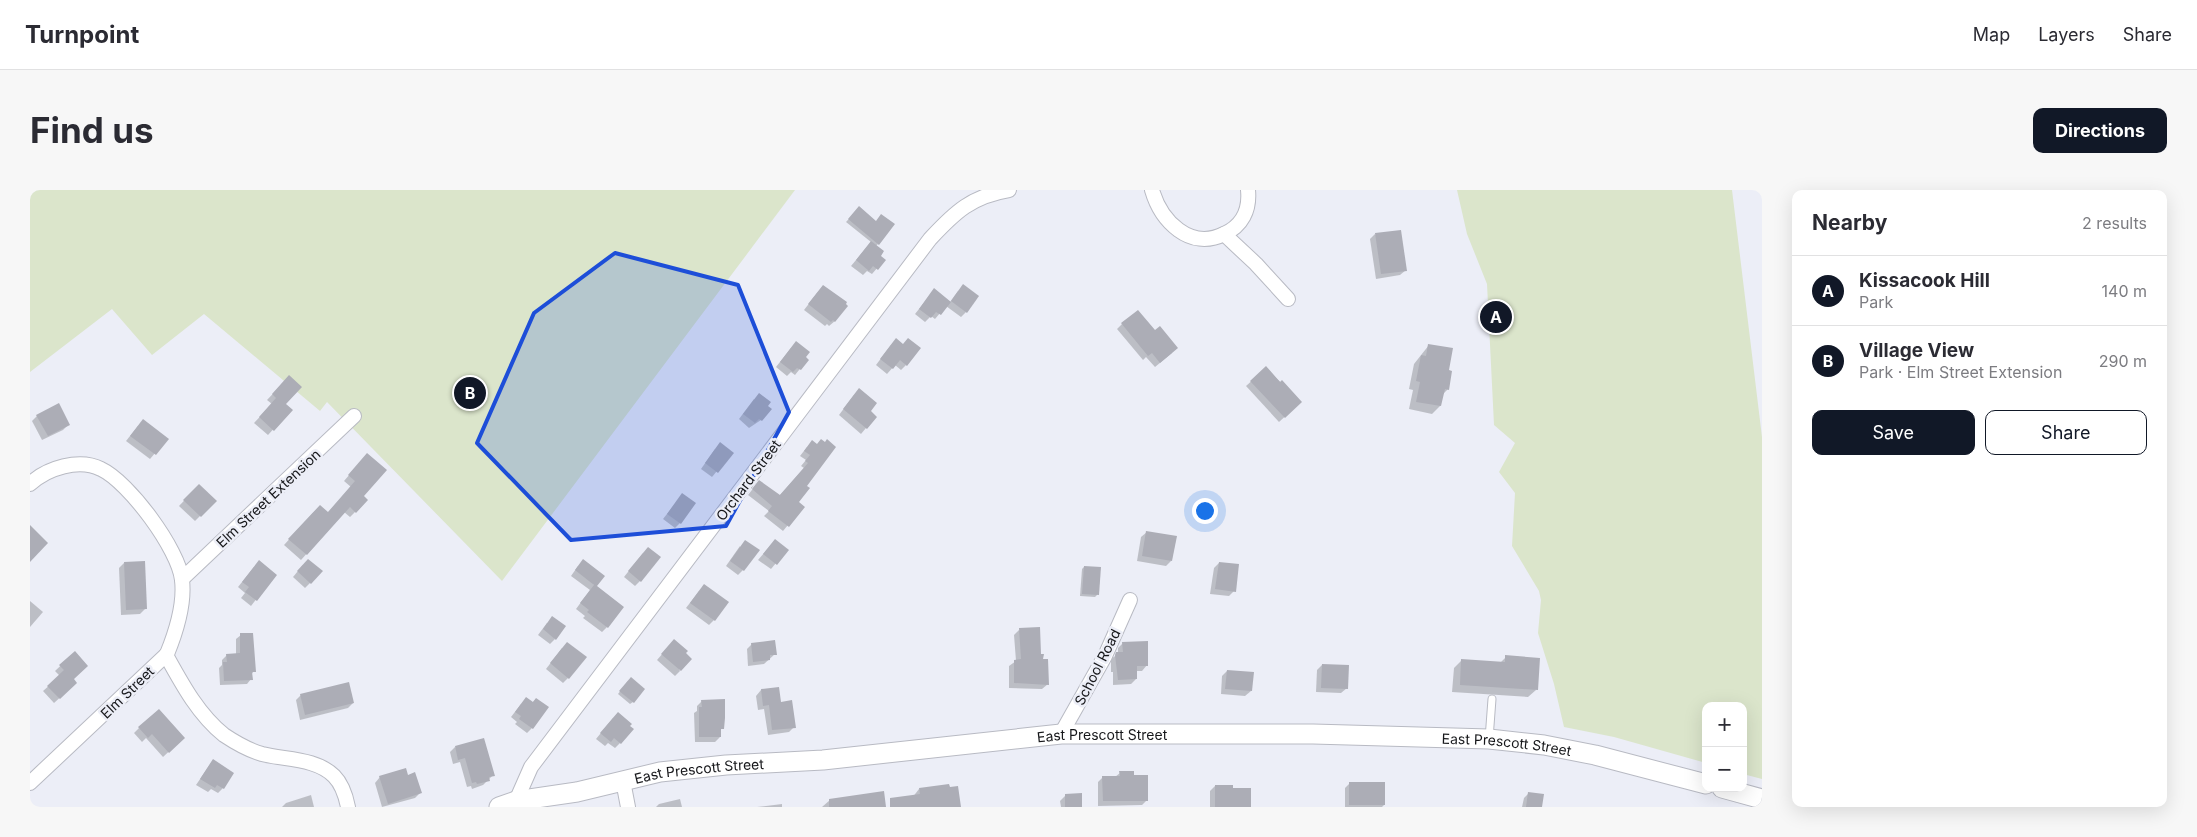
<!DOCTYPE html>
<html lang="en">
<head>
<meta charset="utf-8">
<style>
  :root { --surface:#fff; --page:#f7f7f7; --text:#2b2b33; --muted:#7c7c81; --line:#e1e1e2; --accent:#111827 }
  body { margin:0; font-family:Inter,sans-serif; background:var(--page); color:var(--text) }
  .controls { position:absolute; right:15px; bottom:15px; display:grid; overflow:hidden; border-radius:10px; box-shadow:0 5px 20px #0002 }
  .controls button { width:45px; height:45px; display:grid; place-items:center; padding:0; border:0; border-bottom:1px solid var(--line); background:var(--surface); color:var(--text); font:25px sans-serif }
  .you { position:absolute; left:1174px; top:320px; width:18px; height:18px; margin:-12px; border:4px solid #fff; border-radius:50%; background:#1a73e8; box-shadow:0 0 0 8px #1a73e833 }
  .badge { display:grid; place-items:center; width:32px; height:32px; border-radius:50%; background:var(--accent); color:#fff; font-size:16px; font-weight:700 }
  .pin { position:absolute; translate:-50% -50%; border:2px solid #fff; box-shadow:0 1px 5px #0006 }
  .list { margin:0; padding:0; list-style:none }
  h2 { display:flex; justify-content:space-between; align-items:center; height:65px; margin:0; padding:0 20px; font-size:21px }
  h2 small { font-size:16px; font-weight:400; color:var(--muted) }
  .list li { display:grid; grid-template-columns:32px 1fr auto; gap:15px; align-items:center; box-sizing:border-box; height:70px; padding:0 20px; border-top:1px solid var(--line) }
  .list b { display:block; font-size:19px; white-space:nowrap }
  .list p { margin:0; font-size:16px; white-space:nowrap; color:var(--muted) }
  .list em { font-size:16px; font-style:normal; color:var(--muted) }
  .actions { display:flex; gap:10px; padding:15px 20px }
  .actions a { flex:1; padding:11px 0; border:1px solid var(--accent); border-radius:10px; text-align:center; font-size:18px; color:var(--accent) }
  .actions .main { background:var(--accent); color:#fff }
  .map { position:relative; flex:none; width:1732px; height:617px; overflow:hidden; border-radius:10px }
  header { display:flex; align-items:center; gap:30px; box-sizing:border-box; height:70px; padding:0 25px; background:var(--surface); border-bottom:1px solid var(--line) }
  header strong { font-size:24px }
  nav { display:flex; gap:28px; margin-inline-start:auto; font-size:18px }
  .intro { display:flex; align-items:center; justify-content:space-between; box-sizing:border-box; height:120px; padding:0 30px }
  h1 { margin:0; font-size:35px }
  .button { padding:12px 22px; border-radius:10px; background:var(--accent); color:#fff; font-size:18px; font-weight:700 }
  main { display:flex; gap:30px; padding:0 30px }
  aside { flex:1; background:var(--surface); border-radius:10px; box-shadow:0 5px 20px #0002 }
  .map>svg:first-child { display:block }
</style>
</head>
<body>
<header>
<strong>Turnpoint</strong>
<nav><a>Map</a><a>Layers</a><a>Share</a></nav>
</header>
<div class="intro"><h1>Find us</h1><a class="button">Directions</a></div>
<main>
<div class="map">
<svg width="1732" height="617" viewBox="0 0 1732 617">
  <rect width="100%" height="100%" fill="#eceef7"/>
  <g fill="#dbe5cb">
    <polygon points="0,0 765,0 472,391 297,212 290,221 174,124 122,165 82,119 0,182"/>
    <polygon points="1427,0 1702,0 1732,247 1732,589 1713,584 1713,516 1676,516 1676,573 1584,547 1534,537 1524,494 1508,443 1511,410 1509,401 1482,356 1485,303 1469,282 1485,253 1464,235 1457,94 1437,44"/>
  </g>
  <g fill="#0003">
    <polygon points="829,18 848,54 846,56 849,66 854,70 842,84 837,81 833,85 821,76 841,52 816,32"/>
    <polygon points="1345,44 1376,80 1370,85 1346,89 1340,49"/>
    <polygon points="904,100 920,112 928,101 936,122 931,127 916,116 905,129 901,126 895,132 885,124"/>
    <polygon points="788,102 805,131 799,136 797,134 795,136 774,120"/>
    <polygon points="1092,134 1124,142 1142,163 1125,177 1116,167 1113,170 1087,139"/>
    <polygon points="861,155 876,175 871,180 865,175 857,184 846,175"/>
    <polygon points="1399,155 1417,181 1418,199 1412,205 1410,216 1402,224 1379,219 1383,200 1379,199 1384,174"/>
    <polygon points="761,158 777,170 765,185 761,182 757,186 746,177"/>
    <polygon points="1236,178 1271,212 1249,232 1216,196"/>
    <polygon points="254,192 255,215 261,220 238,245 224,233 242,214 237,210"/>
    <polygon points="824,205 845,227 831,244 809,225"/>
    <polygon points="724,209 731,230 719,238 709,229"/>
    <polygon points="7,226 39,234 33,240 12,250 2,231"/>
    <polygon points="108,236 137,249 120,269 96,251"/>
    <polygon points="787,256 775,296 767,312 773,317 753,341 734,326 739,321 718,305 725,296 749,306 774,278 771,276 776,270 770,266 777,257"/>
    <polygon points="685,259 702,263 682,287 671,279"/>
    <polygon points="332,270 332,306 325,322 320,327 314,322 271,370 254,355 285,321 298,323 321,297 314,291"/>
    <polygon points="169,295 185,311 165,331 149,316"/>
    <polygon points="652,305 650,333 645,338 633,329"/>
    <polygon points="1117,342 1141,371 1136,376 1107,371 1111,347"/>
    <polygon points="745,350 757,360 741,379 728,370"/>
    <polygon points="710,356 713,380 708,385 696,376"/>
    <polygon points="613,363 610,391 605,396 594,387"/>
    <polygon points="94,373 115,419 110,424 91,425 89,378"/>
    <polygon points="1189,373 1204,401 1199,406 1180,404 1184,378"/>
    <polygon points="273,375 291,382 275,398 263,387"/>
    <polygon points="548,376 565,396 577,437 572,442 553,428 555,426 546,419 560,400 541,386"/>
    <polygon points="224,377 245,385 221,416 211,408 215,403 208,397"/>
    <polygon points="1054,377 1069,378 1067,405 1065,407 1050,406 1052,379"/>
    <polygon points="669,401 684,430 679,435 656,418"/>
    <polygon points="0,411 13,422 0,437"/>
    <polygon points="517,433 525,449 520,454 508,445"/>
    <polygon points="989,440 1010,465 1018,494 1012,499 979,498 979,476 986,471 984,445"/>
    <polygon points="211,445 224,481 221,485 221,489 217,494 190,495 189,478 192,475 192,470 197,465 206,465 206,449"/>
    <polygon points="1093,453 1117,475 1112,481 1106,481 1106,489 1101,494 1083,495 1083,482 1081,482 1081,469 1088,464 1088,458"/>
    <polygon points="722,454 745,464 734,474 718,476 717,459"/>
    <polygon points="639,456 650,481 645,486 627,470"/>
    <polygon points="532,458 538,488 533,493 516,479"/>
    <polygon points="44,463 42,489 46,493 24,513 13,501 30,486 25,481"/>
    <polygon points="1476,467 1506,500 1498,507 1422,502 1424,478 1432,470 1470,473"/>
    <polygon points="1292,475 1317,498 1311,503 1286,502 1287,480"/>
    <polygon points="1197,481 1221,501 1215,506 1191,504 1192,486"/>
    <polygon points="598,491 603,512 600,514 588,504"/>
    <polygon points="748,498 750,513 764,537 759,542 738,545 734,519 728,520 726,506 731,500"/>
    <polygon points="271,505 323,513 318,518 270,530 266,510"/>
    <polygon points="506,509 502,538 497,543 485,534 487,532 481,527 491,514 502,513"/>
    <polygon points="672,511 692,538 690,541 690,547 685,552 665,552 664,523 667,521 667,516"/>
    <polygon points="583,528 590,553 585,558 578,553 575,556 566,549"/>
    <polygon points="109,538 148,553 133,567 116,548 112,552 104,543"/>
    <polygon points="425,557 463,585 453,595 442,599 441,596 437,597 430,572 423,574 420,562"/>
    <polygon points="183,570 193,598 188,603 181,599 178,602 166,595"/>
    <polygon points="1090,583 1103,586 1117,610 1112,615 1068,616 1068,592 1073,587 1085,587"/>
    <polygon points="377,586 390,603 385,608 352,617 345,593 350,587"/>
    <polygon points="1320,593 1354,615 1352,617 1315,617 1315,598"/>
    <polygon points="1185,596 1202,600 1220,617 1180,617 1180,601"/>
    <polygon points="889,599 929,617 875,617"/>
    <polygon points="1499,603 1511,617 1492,617 1494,608"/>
    <polygon points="281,605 284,617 252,617 256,613"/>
    <polygon points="1036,605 1051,617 1031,617 1030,611"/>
    <polygon points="650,609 652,617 626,617 629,614"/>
    <polygon points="800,610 855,617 792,617"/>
    <polygon points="752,614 752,617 726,617 727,617"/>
  </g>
  <g fill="#acadb6">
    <polygon points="829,16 846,31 851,24 865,34 849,55 818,29"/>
    <polygon points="1371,40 1377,81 1351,84 1345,43"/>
    <polygon points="841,51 854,61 851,66 856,70 848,80 843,76 839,81 826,70"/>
    <polygon points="933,94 949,106 937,123 921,111"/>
    <polygon points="793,95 817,112 816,114 818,116 805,132 803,130 801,132 778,114"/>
    <polygon points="904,98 921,112 911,125 906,122 901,128 889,119"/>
    <polygon points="1108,120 1125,140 1130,136 1148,158 1130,173 1122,163 1118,166 1091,133"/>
    <polygon points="866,148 873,154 878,148 891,158 877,176 870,170 863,179 850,169"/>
    <polygon points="766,151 780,162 776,167 779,170 771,180 767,178 763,182 750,172"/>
    <polygon points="1398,154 1423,158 1419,180 1422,181 1419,200 1415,199 1411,216 1386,212 1390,192 1386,191 1391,165 1396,166"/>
    <polygon points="1236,176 1250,192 1252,190 1272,212 1255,228 1220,191"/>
    <polygon points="259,185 272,197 256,214 263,220 244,241 229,227 246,208 242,204"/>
    <polygon points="829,198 847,213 841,221 847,227 837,239 813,219"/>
    <polygon points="729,203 741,212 738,216 742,219 732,231 729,229 725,233 713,224"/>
    <polygon points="29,213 40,235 18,246 6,225"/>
    <polygon points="113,229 139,249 126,265 100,246"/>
    <polygon points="791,249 795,252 797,249 806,257 777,296 780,298 769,312 775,317 759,337 738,321 742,316 722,299 729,290 750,305 778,273 775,271 780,265 774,261 782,250 787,254"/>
    <polygon points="690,252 704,263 688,283 675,273"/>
    <polygon points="337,263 357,280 334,306 338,310 326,323 320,317 277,365 258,349 290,315 298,322 325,291 318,285"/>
    <polygon points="169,294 187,311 171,327 153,310"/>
    <polygon points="652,303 666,313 651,334 637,324"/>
    <polygon points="0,335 18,353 0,372"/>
    <polygon points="1116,341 1147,346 1142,371 1112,366"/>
    <polygon points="745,349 759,360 747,375 733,364"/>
    <polygon points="715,350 730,360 714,381 700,371"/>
    <polygon points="618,357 631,367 611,392 598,381"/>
    <polygon points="278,369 293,381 281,394 267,381"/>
    <polygon points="553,369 575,386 567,396 594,417 578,438 557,422 559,420 550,413 564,395 545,380"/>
    <polygon points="229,370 247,385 227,411 215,402 219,397 212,392"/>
    <polygon points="115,371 117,419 96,420 94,372"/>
    <polygon points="1189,372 1209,374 1206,402 1185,399"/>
    <polygon points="1054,376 1071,377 1069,405 1052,404"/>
    <polygon points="674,394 699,412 685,431 660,413"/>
    <polygon points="522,426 536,436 526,450 513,439"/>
    <polygon points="1010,437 1011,464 1014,464 1013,469 1018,469 1019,495 984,493 984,470 991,469 989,438"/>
    <polygon points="210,443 223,443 226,482 222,482 223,490 194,491 193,472 197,472 196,464 210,463"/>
    <polygon points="644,449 658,461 656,463 662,469 651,481 631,464"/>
    <polygon points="745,450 747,465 740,465 740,470 723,472 721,453"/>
    <polygon points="1118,451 1118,476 1107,476 1107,489 1088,490 1085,465 1086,462 1093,462 1092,452"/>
    <polygon points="537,452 557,467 539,489 520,473"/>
    <polygon points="45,461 58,476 44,489 47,493 30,509 17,496 34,480 29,475"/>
    <polygon points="1475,465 1510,468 1508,500 1430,495 1431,469 1475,472"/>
    <polygon points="1292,474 1319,475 1318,499 1291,498"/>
    <polygon points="1197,480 1224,482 1222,501 1195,499"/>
    <polygon points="601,487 615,499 604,513 589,501"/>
    <polygon points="319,492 324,513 275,525 270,504"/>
    <polygon points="749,497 751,512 762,510 766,538 742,540 739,515 733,516 731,499"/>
    <polygon points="496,507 503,512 506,508 519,517 503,539 489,529 491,526 485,522"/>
    <polygon points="695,509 695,528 694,539 691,539 691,547 669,547 669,517 672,517 671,510"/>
    <polygon points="129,519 155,548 139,563 122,544 118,548 108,537"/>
    <polygon points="588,522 602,534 600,536 604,539 591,554 584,548 581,552 570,543"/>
    <polygon points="454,548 465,586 459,587 460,591 447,594 446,592 442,593 435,568 428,570 425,556"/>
    <polygon points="183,569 204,583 194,599 187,595 185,598 170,589"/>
    <polygon points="376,578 378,585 385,582 392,603 358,614 349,586"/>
    <polygon points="1089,581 1104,581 1104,585 1118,585 1118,611 1073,611 1072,586 1090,586"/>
    <rect x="1319" y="592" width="36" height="23"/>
    <polygon points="919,594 920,597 928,596 931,617 860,617 860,608 890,604 889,598"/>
    <polygon points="1185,595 1203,595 1203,598 1221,598 1221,617 1185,617"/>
    <polygon points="854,601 856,617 799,617 799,609"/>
    <polygon points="1498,602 1514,604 1512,617 1496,617"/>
    <polygon points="1052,603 1052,617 1035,617 1035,604"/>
  </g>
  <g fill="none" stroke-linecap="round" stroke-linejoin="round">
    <defs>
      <polyline id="lane" points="1459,549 1462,509"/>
      <g id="street">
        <path d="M1122 0C1131 31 1160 61 1194 44"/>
        <path d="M1218 0C1220 20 1212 36 1194 44L1226 74 1258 109"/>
        <path d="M0 294C17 278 49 268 71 279 99 292 149 360 152 390 155 415 146 442 137 464L0 593"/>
        <polyline points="152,389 324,226"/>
        <path d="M136 465C152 494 168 524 194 545 206 553 218 560 232 564 255 570 286 568 304 586 312 594 316 607 318 617"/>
        <polyline points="1031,544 1075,466 1100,410"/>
        <polyline points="593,591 598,617"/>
        <path d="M486 611 501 577 900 49C925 22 942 6 979 0"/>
      </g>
      <g id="secondary">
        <polyline points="1692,598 1732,609"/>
        <path id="s1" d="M469 617 486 611 547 602 630 582 696 575 793 570 1031 544H1283L1459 549 1514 555 1565 565 1676 594"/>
      </g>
    </defs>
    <use href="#lane" stroke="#b8bac3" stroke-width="9"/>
    <use href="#street" stroke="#b8bac3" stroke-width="16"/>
    <use href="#secondary" stroke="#b8bac3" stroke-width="21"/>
    <use href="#lane" stroke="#fff" stroke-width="7"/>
    <use href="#street" stroke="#fff" stroke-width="14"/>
    <use href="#secondary" stroke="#fff" stroke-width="19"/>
  </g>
  <path fill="#1d4ed8" fill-opacity="0.2" stroke="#1d4ed8" stroke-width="4" stroke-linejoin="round" d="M585 63 708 95 759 222 696 336 541 350 447 253 504 123Z"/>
  <g text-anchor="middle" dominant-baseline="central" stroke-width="5" stroke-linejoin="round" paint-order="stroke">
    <g font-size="14" fill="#16171a" stroke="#eceef7">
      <text transform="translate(718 290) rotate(-53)">Orchard Street</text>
      <text transform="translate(238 308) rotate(-43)">Elm Street Extension</text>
      <text transform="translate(1067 477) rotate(-63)">School Road</text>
      <text transform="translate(97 502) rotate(-44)">Elm Street</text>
      <text stroke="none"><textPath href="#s1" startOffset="609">East Prescott Street</textPath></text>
      <text stroke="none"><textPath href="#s1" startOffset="1014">East Prescott Street</textPath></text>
      <text stroke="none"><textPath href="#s1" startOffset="204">East Prescott Street</textPath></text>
    </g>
  </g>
</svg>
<div class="controls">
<button>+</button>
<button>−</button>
</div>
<div class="you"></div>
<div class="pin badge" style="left:1466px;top:127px">A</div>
<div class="pin badge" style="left:440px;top:203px">B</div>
</div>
<aside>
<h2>Nearby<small>2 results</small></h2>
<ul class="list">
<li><span class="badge">A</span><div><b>Kissacook Hill</b><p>Park</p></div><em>140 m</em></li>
<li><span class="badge">B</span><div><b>Village View</b><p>Park · Elm Street Extension</p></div><em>290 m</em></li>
</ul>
<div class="actions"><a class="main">Save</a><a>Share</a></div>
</aside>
</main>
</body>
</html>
